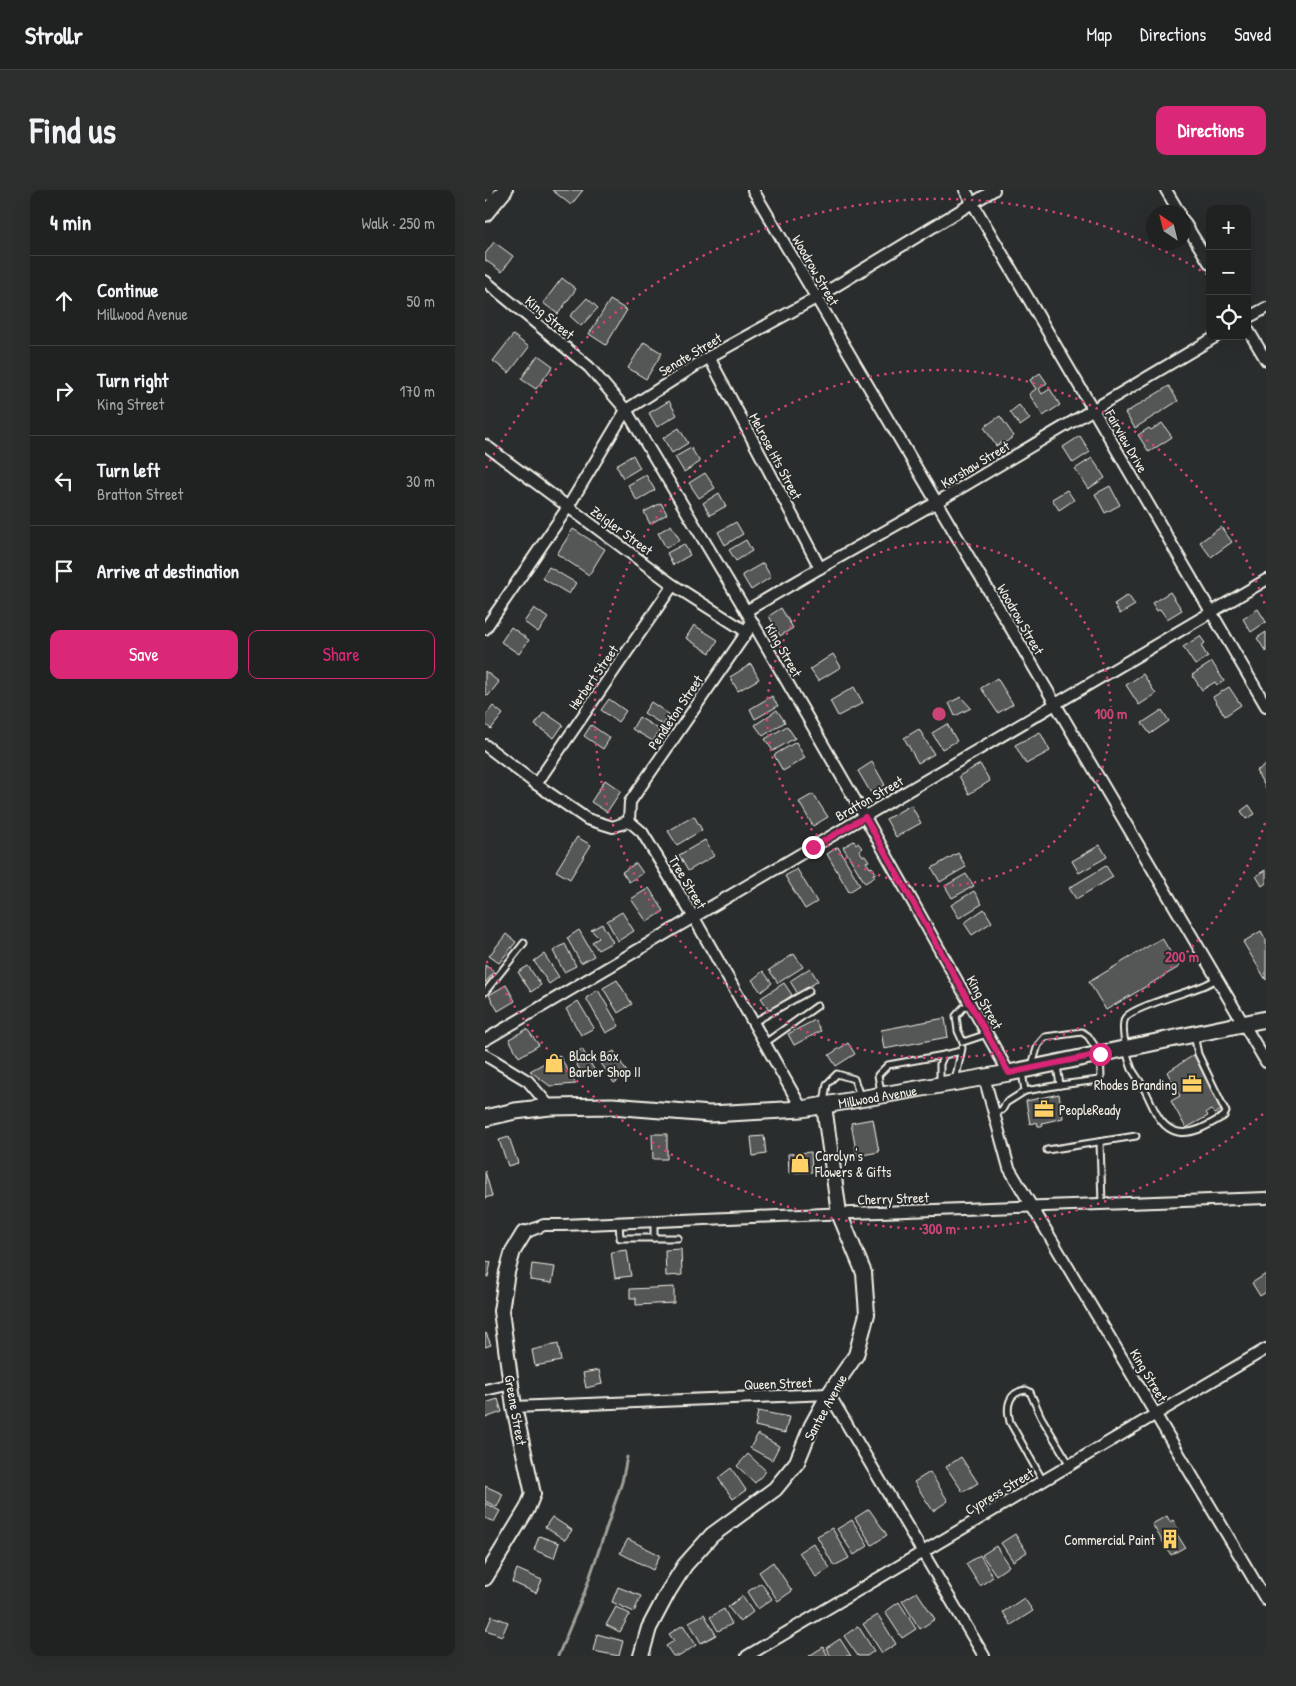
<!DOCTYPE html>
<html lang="en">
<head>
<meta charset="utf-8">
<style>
  :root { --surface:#202222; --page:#2d2f2f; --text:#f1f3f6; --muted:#a2a4a5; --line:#3d3f40; --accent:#db2777 }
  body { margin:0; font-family:"Patrick Hand",sans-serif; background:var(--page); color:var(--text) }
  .controls { position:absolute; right:15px; top:15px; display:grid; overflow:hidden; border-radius:10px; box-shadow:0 5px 20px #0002 }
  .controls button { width:45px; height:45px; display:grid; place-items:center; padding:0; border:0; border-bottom:1px solid var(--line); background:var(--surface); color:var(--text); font:25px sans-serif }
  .compass { position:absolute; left:661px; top:15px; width:45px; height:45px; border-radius:50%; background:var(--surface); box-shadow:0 5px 20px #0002; rotate:325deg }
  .stop { position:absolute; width:15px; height:15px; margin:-11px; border:4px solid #db2777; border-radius:50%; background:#fff }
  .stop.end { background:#db2777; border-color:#fff; box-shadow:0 1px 5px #0008 }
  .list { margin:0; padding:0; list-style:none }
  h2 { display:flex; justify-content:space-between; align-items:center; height:65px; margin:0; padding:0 20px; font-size:21px }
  h2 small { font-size:16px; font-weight:400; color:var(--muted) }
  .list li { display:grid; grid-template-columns:32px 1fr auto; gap:15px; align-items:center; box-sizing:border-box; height:90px; padding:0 20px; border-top:1px solid var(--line) }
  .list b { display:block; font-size:19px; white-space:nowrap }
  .list p { margin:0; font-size:16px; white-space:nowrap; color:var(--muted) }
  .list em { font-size:16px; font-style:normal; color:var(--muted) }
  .actions { display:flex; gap:10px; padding:15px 20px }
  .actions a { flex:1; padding:11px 0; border:1px solid var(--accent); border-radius:10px; text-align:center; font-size:18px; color:var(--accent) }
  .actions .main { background:var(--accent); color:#fff }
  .icon { flex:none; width:28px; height:28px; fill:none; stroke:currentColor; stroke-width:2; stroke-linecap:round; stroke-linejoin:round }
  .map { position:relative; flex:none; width:781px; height:1466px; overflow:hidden; border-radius:10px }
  header { display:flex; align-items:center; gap:30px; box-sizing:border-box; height:70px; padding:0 25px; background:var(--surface); border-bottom:1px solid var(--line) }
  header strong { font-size:24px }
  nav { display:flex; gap:28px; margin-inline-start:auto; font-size:18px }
  .intro { display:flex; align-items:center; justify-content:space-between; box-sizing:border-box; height:120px; padding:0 30px }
  h1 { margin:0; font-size:35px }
  .button { padding:12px 22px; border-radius:10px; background:var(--accent); color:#fff; font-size:18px; font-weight:700 }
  main { display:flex; gap:30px; padding:0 30px }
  aside { flex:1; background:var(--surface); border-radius:10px; box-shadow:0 5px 20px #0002 }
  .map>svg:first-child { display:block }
</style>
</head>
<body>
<header>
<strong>Strollr</strong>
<nav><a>Map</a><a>Directions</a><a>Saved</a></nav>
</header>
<div class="intro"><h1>Find us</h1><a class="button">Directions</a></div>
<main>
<aside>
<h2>4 min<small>Walk · 250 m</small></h2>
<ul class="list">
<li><svg class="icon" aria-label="ahead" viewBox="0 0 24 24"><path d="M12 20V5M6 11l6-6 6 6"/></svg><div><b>Continue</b><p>Millwood Avenue</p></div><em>50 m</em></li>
<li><svg class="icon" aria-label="right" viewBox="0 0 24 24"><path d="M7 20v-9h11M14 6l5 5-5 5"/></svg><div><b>Turn right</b><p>King Street</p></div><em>170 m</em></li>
<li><svg class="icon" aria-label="left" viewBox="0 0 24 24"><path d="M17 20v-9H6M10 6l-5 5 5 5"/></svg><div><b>Turn left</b><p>Bratton Street</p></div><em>30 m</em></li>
<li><svg class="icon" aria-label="arrive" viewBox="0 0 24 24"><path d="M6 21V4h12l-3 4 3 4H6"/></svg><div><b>Arrive at destination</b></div></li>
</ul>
<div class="actions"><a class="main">Save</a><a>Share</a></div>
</aside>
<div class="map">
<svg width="781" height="1466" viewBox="0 0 781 1466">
  <rect width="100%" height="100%" fill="#2a2d2e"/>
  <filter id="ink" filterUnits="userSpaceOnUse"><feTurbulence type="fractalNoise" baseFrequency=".02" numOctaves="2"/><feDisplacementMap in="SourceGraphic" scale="10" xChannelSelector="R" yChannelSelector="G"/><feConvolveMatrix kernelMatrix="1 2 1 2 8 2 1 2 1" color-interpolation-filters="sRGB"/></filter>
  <g filter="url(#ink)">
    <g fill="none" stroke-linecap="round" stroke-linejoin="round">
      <polyline stroke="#9f9f9a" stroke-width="3" points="73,1466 100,1401 137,1292 142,1267"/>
    </g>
    <g fill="#555756" stroke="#f4f1e8">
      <polygon points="67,0 98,0 86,15"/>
      <polygon points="9,52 28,66 17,82 0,70 0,64"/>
      <polygon points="77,88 91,99 73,124 58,113"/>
      <polygon points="102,108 113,118 96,136 85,126"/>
      <polygon points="125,110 142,120 121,155 104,144"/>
      <polygon points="28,145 44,157 24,183 8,171"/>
      <polygon points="159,152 177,163 161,189 143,178"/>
      <polygon points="53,165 68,176 51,199 36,189"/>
      <polygon points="555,183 562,193 554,199 557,204 565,199 575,215 558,226 544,204 551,199 545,190"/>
      <polygon points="684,196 693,211 650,238 640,223"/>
      <polygon points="184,211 192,225 172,237 164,223"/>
      <polygon points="534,215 545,229 535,236 525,222"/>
      <polygon points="515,226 529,246 520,253 519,251 511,256 499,237"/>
      <polygon points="677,233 687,247 664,262 653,245 664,238 666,240"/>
      <polygon points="194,238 203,253 187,263 178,248"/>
      <polygon points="595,246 605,262 588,273 578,257"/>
      <polygon points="206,258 215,272 199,282 190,267"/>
      <polygon points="148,265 155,278 138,288 131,275"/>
      <polygon points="607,268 620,288 603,299 590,279"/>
      <polygon points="220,283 230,298 214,308 204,293"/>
      <polygon points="161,285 170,300 152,311 143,295"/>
      <polygon points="625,296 635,315 620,323 610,304"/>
      <polygon points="582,300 589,310 574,320 567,309"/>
      <polygon points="234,303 241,316 225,325 218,313"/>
      <polygon points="176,313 182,324 165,334 159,322"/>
      <polygon points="251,332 258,344 240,355 233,342"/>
      <polygon points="186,335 195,350 181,358 173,343"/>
      <polygon points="736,337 747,352 726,367 715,352"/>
      <polygon points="88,339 120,359 104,385 72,364"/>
      <polygon points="261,350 267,361 251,371 244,360"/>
      <polygon points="199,354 205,365 188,375 182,363"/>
      <polygon points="278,373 286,387 266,400 257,385"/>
      <polygon points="64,377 91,393 84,404 57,388"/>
      <polygon points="685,402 697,420 682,429 675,419 672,421 667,413"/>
      <polygon points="643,405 650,415 635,424 629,414"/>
      <polygon points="49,418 63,428 53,442 39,432"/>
      <polygon points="296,418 308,438 295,446 284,426"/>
      <polygon points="773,419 781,432 766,442 758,429"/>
      <polygon points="209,435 233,450 225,463 201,448"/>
      <polygon points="26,437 44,450 34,464 16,452"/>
      <polygon points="781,442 781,462 772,448"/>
      <polygon points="715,446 720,453 716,456 723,467 710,475 698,457"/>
      <polygon points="348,464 356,477 333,491 325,479"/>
      <polygon points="727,472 739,491 732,495 730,492 717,500 707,485"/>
      <polygon points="266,474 274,489 253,501 245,487"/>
      <polygon points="0,481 14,492 3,506 0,504"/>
      <polygon points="658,484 671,504 654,515 641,495"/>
      <polygon points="512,488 528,514 513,523 496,498"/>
      <polygon points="369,497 378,513 353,526 345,511"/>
      <polygon points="744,497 756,515 740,526 728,507"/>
      <polygon points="287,506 293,516 270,529 265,519"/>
      <polygon points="476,507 486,518 470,526 464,513"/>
      <polygon points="124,509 141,521 133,532 116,520"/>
      <polygon points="166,512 185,525 178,535 159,523"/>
      <polygon points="8,516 18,524 6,539 0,534 0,526"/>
      <polygon points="292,520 300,532 278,546 270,535"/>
      <polygon points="677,520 684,531 665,544 657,533"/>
      <polygon points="59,522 78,535 69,548 50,535"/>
      <polygon points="154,527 175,540 168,551 147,539"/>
      <polygon points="462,534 472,551 457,559 447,543"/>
      <polygon points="106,535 125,548 118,559 99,546"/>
      <polygon points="302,536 310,548 288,561 280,549"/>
      <polygon points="434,539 449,564 433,573 419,548"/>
      <polygon points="555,542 565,561 541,574 530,555"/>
      <polygon points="311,552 320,568 298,581 289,565"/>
      <polygon points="387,572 400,595 386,603 373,581"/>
      <polygon points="495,574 505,591 484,604 474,586"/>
      <polygon points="781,575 781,598 771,581"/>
      <polygon points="120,590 136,601 122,622 106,612"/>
      <polygon points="328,604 343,627 328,636 314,612"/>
      <polygon points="426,615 436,633 411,647 401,629"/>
      <polygon points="764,615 770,624 761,629 756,621"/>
      <polygon points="209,626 217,640 192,655 183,641"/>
      <polygon points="92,647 106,655 85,689 71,681"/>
      <polygon points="220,650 229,666 203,681 194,665"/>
      <polygon points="369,651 371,654 373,653 377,658 374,660 378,666 380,665 384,671 381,672 385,678 387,677 391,683 388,684 390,687 380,693 358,657"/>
      <polygon points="615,655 622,667 594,683 587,671"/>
      <polygon points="353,657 375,695 364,702 342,664"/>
      <polygon points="473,663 481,677 455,692 447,678"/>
      <polygon points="151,673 158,683 144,692 137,682"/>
      <polygon points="621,676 628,687 591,709 584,698"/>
      <polygon points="312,679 332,712 320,719 300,686"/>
      <polygon points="781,680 781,693 777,696 771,686"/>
      <polygon points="481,684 489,696 467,708 460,696"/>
      <polygon points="164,698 179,721 162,732 146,709"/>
      <polygon points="489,701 497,714 474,728 466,715"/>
      <polygon points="499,719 507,732 487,745 479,733"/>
      <polygon points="137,722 149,741 133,751 122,731"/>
      <polygon points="117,734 128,752 113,760 107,752 114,748 106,740"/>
      <polygon points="94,740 109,766 96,773 82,748"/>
      <polygon points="776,741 781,750 781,790 758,752"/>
      <polygon points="21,744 31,752 14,773 4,766"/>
      <polygon points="677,748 694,777 621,820 604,792"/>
      <polygon points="80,754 91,776 79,782 68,761"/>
      <polygon points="59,764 74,787 64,794 49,771"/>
      <polygon points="309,764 318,777 293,793 284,780"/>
      <polygon points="0,775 9,782 0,793"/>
      <polygon points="43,776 56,795 46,802 33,782"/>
      <polygon points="325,778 333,791 313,804 305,791"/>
      <polygon points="278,781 287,793 276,802 267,790"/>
      <polygon points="132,790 147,814 133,823 118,798"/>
      <polygon points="299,793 307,805 285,821 276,808"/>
      <polygon points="21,795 30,811 13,821 4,805"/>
      <polygon points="113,800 134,836 121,843 101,808"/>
      <polygon points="93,811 109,838 96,845 81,819"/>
      <polygon points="460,828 463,847 399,859 396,840"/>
      <polygon points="330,830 336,841 309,855 303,844"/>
      <polygon points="42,839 54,855 34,867 24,849"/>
      <polygon points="363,853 370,864 351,876 344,865"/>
      <polygon points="97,859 110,881 99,887 86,865"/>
      <polygon points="129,861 143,884 129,893 114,870"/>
      <polygon points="74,865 91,894 65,896 45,881"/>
      <polygon points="709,865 736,915 735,916 737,920 729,924 727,920 721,922 723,926 701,938 686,911 695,906 682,882"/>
      <polygon points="574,904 578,928 557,933 558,936 553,936 552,932 545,934 541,911"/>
      <polygon points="388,929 394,962 372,966 366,933"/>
      <polygon points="167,944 182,944 182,969 168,969"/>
      <polygon points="279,946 281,964 268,966 266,947"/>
      <polygon points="24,947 33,973 23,976 14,950"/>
      <polygon points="326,962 327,982 304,983 303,964"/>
      <polygon points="0,981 7,1006 0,1008"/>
      <polygon points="196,1059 197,1085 181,1086 180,1060"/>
      <polygon points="142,1060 146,1086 130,1088 126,1062"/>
      <polygon points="0,1071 6,1072 3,1087 0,1086"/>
      <polygon points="47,1074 70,1077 67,1093 45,1090"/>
      <polygon points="781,1084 781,1102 775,1106 767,1093"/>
      <polygon points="189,1097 189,1113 151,1115 151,1108 145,1108 145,1099"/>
      <polygon points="1,1143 6,1155 0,1157 0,1144"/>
      <polygon points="73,1154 76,1171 50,1176 47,1160"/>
      <polygon points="114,1180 117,1194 101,1198 98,1183"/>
      <polygon points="13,1209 17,1222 0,1228 0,1213"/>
      <polygon points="273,1221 304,1227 300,1243 270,1236"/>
      <polygon points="273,1244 294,1256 287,1270 265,1258"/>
      <polygon points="263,1264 281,1281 270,1293 252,1276"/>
      <polygon points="476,1267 493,1293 478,1302 461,1277"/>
      <polygon points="246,1278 261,1300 248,1309 233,1288"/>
      <polygon points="445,1282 463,1311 448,1321 429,1292"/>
      <polygon points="0,1296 18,1304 12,1317 0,1311"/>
      <polygon points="0,1313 15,1321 9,1332 0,1328"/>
      <polygon points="384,1319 402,1345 387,1355 370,1328"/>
      <polygon points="682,1326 685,1332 688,1330 693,1339 690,1341 700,1357 686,1365 667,1334"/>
      <polygon points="67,1327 87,1340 80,1350 60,1337"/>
      <polygon points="367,1330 383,1356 369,1365 352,1339"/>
      <polygon points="347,1338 364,1368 349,1376 332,1346"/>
      <polygon points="530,1344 542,1362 528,1371 516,1353"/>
      <polygon points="54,1346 74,1353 69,1368 49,1360"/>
      <polygon points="143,1349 175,1365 168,1380 135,1363"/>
      <polygon points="328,1353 345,1378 331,1387 314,1362"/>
      <polygon points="511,1356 524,1376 511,1385 497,1365"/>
      <polygon points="495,1365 508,1387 495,1396 481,1374"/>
      <polygon points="288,1372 307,1401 293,1411 274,1382"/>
      <polygon points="32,1379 57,1390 51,1403 27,1392"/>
      <polygon points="276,1393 287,1409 273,1419 262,1402"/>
      <polygon points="133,1397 156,1406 149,1422 127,1412"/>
      <polygon points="432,1402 450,1429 435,1439 417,1411"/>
      <polygon points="257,1406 268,1422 255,1432 243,1417"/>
      <polygon points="539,1408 548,1421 526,1435 518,1422"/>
      <polygon points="414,1412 431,1439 417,1448 400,1422"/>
      <polygon points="131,1417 145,1424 135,1442 121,1435"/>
      <polygon points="239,1419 247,1434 233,1441 225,1427"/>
      <polygon points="219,1424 231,1445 216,1453 204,1432"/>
      <polygon points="393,1425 411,1454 397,1463 378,1434"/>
      <polygon points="7,1426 23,1432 17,1446 1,1440"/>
      <polygon points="198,1435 211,1455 195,1466 188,1466 181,1456 189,1451 184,1444"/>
      <polygon points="373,1436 389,1461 382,1466 373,1466 359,1446"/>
      <polygon points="112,1444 138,1451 134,1466 108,1461"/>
      <polygon points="355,1449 366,1466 346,1466 341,1458"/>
      <polygon points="338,1457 343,1466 324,1466"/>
    </g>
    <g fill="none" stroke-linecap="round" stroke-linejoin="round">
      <defs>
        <g id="lane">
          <polyline points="0,802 39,753"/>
          <polyline points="485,814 478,818 471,826 473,841 478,852 502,844"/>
          <polyline points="269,832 324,801"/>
          <path d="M709 845 713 864 741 922 739 926C725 934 709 945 693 942 672 938 667 910 657 895 654 889 650 885 647 879 643 869 634 835 641 827 649 817 700 803 715 797 721 795 726 792 732 789"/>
          <polyline points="280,853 332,816"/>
          <polyline points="547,875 553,855 560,847 597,842 603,846 615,864 616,887 614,890 575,895 572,876"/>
          <polyline points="537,882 540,901 575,895"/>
          <polyline points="470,891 477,858"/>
          <polyline points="455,894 455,874 459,865 476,861"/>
          <polyline points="396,903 393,885 403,875 459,865"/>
          <polyline points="339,913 342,894 352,884 369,889 375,906"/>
          <polyline points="509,923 517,920 521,913 540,901"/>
          <polyline points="615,952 617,1014"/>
          <polyline points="562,960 651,946"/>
          <polyline points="169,1031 169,1048"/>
          <polyline points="134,1033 135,1048 193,1048"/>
          <path d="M558 1291 525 1232C521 1217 523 1202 541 1200L545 1202 556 1227 585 1275"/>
        </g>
        <g id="street">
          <polyline points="268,0 781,872"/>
          <polyline points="480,0 781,516"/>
          <polyline points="681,0 694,22"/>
          <polyline points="698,30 725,74"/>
          <polyline points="0,91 104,177 141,220 261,421 380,627 524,883"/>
          <polyline points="762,128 781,118"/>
          <polyline points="762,138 781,170"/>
          <polyline points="224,167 335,378"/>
          <polyline points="0,255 188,395 262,442"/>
          <polyline points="261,421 335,378 452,312 732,146"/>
          <polyline points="0,439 83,317 141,220 224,167 331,108 509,0"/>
          <polyline points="0,555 51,594 102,629 128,637 144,631"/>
          <polyline points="51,594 188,395"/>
          <polyline points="144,631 157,642 208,726 317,919"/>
          <polyline points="144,631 145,612 262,442 264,436"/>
          <polyline points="0,850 781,390"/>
          <polyline points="0,865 43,891 65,917"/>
          <polyline points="499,887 524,978 781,1410"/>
          <polyline points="39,1043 59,1035 78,1035 340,1024 781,1008"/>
          <polyline points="0,1200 26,1194"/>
          <polyline points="29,1217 344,1204 499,1466"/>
          <polyline points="262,1466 781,1159"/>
        </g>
        <g id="secondary">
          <polyline points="0,3 2,0"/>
          <polyline points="0,24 20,0"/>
          <polyline points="0,1388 42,1319 48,1304 29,1217 16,1121 22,1082 28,1061 39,1043"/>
          <polyline points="156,1466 164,1438 183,1402 200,1375 227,1345 290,1299 312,1272 327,1235 344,1204 371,1165 382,1124 379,1083 354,1023 339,916"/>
        </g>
        <g id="primary">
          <path id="s1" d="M0 928 30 921 65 917 127 916 225 924 317 919 524 883 781 829"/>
        </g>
      </defs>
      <use href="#lane" stroke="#f4f1e8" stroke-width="9"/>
      <use href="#street" stroke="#f4f1e8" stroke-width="14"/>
      <use href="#secondary" stroke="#f4f1e8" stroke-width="18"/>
      <use href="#primary" stroke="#f4f1e8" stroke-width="19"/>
      <use href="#lane" stroke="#2a2d2e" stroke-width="5"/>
      <use href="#street" stroke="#2a2d2e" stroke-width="10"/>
      <use href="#secondary" stroke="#2a2d2e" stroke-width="14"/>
      <use href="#primary" stroke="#2a2d2e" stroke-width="15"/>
    </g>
  </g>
  <g fill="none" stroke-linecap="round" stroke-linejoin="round" filter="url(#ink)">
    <polyline stroke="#db2777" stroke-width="6" points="328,657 380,627 524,883 615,864"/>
  </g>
  <g fill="none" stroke="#cc4377" stroke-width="2.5" stroke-dasharray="2.5 5">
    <circle cx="454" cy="524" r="172"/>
    <path d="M780 633A344 344 0 1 1 780 415"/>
    <path d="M778 924A515 515 0 0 1 1 770M1 278A515 515 0 0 1 723 85"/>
  </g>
  <defs>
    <symbol id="shop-bare" viewBox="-9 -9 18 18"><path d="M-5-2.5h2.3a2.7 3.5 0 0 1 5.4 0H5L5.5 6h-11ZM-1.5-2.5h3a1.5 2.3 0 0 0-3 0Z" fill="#ffd166" stroke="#2a2d2e" stroke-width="2.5" paint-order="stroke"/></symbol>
    <symbol id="office-bare" viewBox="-9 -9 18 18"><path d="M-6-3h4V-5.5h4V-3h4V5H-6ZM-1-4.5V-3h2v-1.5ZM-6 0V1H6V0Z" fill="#ffd166" stroke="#2a2d2e" stroke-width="2.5" paint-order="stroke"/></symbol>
    <symbol id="building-bare" viewBox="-9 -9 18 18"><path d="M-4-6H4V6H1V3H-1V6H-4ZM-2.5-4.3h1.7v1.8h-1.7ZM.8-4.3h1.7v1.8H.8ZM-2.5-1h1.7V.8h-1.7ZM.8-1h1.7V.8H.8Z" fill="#ffd166" stroke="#2a2d2e" stroke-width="2.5" paint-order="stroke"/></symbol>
  </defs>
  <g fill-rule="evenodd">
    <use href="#shop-bare" x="55" y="859" width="28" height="28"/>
    <use href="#office-bare" x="693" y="880" width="28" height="28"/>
    <use href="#office-bare" x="545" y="905" width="28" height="28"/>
    <use href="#shop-bare" x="301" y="959" width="28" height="28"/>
    <use href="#building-bare" x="671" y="1335" width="28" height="28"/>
  </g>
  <g text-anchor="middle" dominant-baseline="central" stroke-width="4" stroke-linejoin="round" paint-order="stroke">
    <g font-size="14" fill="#f4f1e8" stroke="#2a2d2e">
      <text transform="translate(331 80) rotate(60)">Woodrow Street</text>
      <text transform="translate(65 127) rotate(40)">King Street</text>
      <text transform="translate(205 164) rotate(-31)">Senate Street</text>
      <text transform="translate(642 251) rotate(60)">Fairview Drive</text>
      <text transform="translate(291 266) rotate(62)">Melrose Hts Street</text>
      <text transform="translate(490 274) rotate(-31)">Kershaw Street</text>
      <text transform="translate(137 340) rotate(36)">Zeigler Street</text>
      <text transform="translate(536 429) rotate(60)">Woodrow Street</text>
      <text transform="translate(299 460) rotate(60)">King Street</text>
      <text transform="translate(108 487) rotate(-55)">Herbert Street</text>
      <text transform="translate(190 522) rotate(-56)">Pendleton Street</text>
      <text transform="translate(384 608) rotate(-30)">Bratton Street</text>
      <text transform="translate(203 692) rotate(59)">Tree Street</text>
      <text transform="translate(500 812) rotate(61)">King Street</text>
      <text stroke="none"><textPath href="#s1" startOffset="395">Millwood Avenue</textPath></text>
      <text transform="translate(408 1008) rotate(-2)">Cherry Street</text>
      <text transform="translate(664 1185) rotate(59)">King Street</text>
      <text transform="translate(293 1193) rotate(-2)">Queen Street</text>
      <text transform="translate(340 1217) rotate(-61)">Santee Avenue</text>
      <text transform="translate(31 1220) rotate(80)">Greene Street</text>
      <text transform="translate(514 1301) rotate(-31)">Cypress Street</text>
    </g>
    <g font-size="14" fill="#f4f1e8" stroke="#2a2d2e" text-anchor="start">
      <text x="84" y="865">Black Box<tspan x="84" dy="16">Barber Shop II</tspan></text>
      <text x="692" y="894" text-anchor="end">Rhodes Branding</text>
      <text x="574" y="919">PeopleReady</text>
      <text x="330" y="965">Carolyn's<tspan x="330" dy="16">Flowers &amp; Gifts</tspan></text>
      <text x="670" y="1349" text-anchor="end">Commercial Paint</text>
    </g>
  </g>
  <circle cx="454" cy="524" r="8" fill="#cc4377" stroke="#2a2d2e" stroke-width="2.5"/>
  <g font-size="15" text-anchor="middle" font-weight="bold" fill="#cc4377" stroke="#2a2d2e" stroke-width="4" stroke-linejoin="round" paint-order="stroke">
    <text x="626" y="529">100 m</text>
    <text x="697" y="772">200 m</text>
    <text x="454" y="1044">300 m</text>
  </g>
</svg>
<div class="controls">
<button>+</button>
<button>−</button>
<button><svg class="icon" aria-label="locate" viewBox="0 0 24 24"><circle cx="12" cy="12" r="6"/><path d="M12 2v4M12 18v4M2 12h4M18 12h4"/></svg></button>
</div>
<svg class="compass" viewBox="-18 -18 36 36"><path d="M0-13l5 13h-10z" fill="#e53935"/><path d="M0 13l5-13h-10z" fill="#a2a4a5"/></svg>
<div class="stop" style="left:615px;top:864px"></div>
<div class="stop end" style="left:328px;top:657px"></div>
</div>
</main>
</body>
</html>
